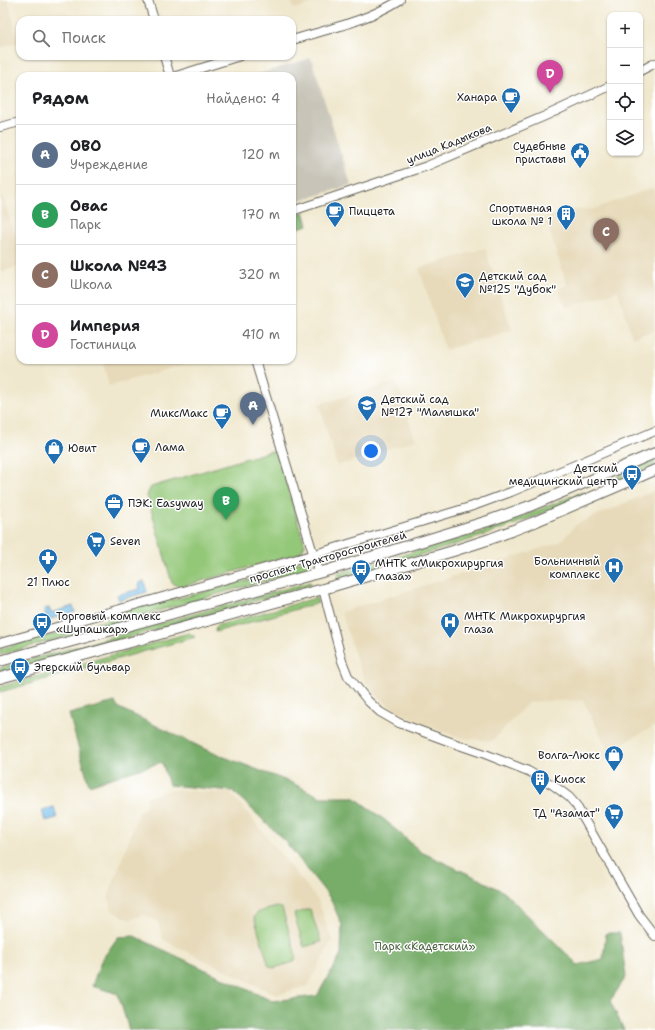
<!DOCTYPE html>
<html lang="ru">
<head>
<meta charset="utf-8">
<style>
  :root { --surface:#fff; --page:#f6f6f6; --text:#202124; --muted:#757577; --line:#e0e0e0; --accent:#ea580c }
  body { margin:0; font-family:"Shantell Sans",sans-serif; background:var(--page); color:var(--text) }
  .controls { position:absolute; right:12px; top:12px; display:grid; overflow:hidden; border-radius:8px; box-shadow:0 1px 3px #0004 }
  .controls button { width:36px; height:36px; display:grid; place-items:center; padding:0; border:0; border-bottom:1px solid var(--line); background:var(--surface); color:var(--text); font:20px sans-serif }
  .you { position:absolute; left:371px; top:451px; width:14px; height:14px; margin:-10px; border:3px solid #fff; border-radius:50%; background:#1a73e8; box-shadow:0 0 0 6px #1a73e833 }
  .badge { display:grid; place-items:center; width:26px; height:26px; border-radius:50%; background:var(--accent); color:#fff; font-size:13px; font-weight:700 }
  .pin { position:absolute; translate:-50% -33px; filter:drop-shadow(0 1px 2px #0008) }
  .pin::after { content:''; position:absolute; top:21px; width:14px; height:12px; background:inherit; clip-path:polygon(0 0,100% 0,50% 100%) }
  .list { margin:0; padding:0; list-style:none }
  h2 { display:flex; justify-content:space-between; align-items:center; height:52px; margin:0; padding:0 16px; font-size:17px }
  h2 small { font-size:13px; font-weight:400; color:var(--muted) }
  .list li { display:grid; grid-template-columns:26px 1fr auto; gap:12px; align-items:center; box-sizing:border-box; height:60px; padding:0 16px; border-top:1px solid var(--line) }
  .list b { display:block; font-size:15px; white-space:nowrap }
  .list p { margin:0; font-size:13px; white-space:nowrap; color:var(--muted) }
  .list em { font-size:13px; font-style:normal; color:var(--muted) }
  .icon { flex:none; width:22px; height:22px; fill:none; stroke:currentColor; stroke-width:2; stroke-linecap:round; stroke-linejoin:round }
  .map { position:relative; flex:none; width:655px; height:1030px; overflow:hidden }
  .search { position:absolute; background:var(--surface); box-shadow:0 1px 3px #0004; left:16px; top:16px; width:280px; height:44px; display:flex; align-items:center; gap:10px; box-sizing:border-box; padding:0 14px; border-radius:12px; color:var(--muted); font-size:15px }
  .panel { position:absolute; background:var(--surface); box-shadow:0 1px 3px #0004; left:16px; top:72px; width:280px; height:292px; border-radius:12px }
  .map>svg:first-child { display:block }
</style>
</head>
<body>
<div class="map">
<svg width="655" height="1030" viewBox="0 0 655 1030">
  <rect width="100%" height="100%" fill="#fff"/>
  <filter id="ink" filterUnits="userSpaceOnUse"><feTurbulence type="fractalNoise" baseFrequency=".025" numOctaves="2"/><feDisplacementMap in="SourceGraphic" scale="8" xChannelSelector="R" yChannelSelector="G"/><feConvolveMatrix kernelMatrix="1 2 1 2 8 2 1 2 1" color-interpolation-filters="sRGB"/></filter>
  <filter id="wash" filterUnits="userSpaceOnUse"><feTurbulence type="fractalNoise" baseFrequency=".012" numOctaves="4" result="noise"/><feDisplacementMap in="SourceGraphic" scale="16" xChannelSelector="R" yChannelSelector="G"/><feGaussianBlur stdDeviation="0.9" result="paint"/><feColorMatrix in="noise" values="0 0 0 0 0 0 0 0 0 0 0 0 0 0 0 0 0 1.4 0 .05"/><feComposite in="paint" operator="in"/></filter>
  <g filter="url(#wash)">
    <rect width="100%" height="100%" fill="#f0e8ce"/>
    <g fill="#e7daba">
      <polygon points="0,0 8,0 19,42 0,48"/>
      <polygon points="291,0 325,0 294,9"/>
      <polygon points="655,187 655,331 632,338 618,291 566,308 558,289 567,285 545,218 567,210 593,209"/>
      <polygon points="0,190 1,190 20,253 20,266 0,272"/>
      <polygon points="485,248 512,330 445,350 419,268"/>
      <polygon points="102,360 200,360 109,386"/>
      <polygon points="396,382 416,440 337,466 319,404"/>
      <polygon points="655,490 655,726 608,751 583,700 529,702 492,741 461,738 422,724 396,711 377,696 365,681 357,661 341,612 560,542 577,524"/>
      <polygon points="171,790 231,793 318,900 332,940 308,986 276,995 163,940 157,920 143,915 130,920 112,911 108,897 139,812 147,805 146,797"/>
    </g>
    <polygon fill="#c8c4b8" points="311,58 351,185 292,203 292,76 252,76"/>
    <g fill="#94c879" stroke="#58724a">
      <polygon points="271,451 277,453 305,545 300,553 180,587 172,583 147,495 151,487"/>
      <polygon points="655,460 655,465 619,481 617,477"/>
      <path d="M582 492 584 496C550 510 515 525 479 537 433 552 386 565 339 578L337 574 479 533 519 518Z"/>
      <polygon points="305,560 309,561 309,565 307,569 0,655 0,649 114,618 115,613 170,598 173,600 261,577 263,572"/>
      <polygon points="310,582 311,585 0,674 0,668"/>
      <polygon points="316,598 318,603 215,632 216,626"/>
      <polygon points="189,633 195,637 0,692 0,687"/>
      <polygon points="277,907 282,908 296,956 294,962 274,968 269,966 254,917 258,912"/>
      <polygon points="310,909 321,942 304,947 294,914"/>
    </g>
    <g fill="#77ac69" stroke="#4a6442">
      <polygon points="304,212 308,225 292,230 292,215"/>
      <polygon points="115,702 117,707 211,752 290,782 321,797 354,797 386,821 421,852 475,877 504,892 578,965 603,959 606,933 620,933 626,977 610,1001 624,1030 129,1030 118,994 92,986 101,961 118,937 134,936 272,1001 317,996 341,954 342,925 330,898 285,841 233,791 169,785 162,762 89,785 69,714"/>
    </g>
    <g fill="#6fbbe8" stroke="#466c82">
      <polygon points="144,581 147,592 119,600 117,595 140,589 139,583"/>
      <polygon points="73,606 75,612 47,620 44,609 49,608 51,613"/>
      <polygon points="54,807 57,818 45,821 42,810"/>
    </g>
  </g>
  <g filter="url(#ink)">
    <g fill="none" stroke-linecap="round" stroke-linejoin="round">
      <defs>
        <g id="minor">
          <polyline points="148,0 154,20"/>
          <path d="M292 40C329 29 367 21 400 0"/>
          <polyline points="164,56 170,76"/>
          <polyline points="640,71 655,63"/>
          <polyline points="176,76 240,56"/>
          <polyline points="0,127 20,122"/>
          <polyline points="292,211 427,166 545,116 610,86"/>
          <polyline points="255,360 319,573"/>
          <polyline points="323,589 342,661 348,676 368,701 380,712 399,723 456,744 485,754 528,771 553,785 569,797 576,805 585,821 639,915 655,936"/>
          <polyline points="0,643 322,552 473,506 511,492 655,431"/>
        </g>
        <g id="major">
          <polyline points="0,661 329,570 488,521 530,506 655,453"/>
          <polyline points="0,678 323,589 453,551 490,539 532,523 655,470"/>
        </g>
      </defs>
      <use href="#minor" stroke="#66635a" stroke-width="10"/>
      <use href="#major" stroke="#66635a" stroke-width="12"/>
      <use href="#minor" stroke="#fff" stroke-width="8"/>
      <use href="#major" stroke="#fff" stroke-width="10"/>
    </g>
  </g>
  <defs>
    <symbol id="cafe-pin" viewBox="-11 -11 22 30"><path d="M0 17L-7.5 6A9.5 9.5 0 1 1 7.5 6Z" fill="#1f6fb2" stroke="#fff"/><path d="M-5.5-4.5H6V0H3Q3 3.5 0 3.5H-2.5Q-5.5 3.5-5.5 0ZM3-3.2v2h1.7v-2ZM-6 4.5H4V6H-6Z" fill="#fff"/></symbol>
    <symbol id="civic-pin" viewBox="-11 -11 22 30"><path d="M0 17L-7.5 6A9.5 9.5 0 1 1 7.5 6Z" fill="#1f6fb2" stroke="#fff"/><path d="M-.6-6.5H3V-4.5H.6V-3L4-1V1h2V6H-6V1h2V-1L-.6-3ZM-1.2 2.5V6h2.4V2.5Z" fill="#fff"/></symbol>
    <symbol id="building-pin" viewBox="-11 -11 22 30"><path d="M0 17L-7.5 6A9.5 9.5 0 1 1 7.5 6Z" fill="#1f6fb2" stroke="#fff"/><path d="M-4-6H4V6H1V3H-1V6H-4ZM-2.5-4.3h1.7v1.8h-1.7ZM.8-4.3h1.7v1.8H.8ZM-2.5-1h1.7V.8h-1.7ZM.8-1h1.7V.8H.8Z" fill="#fff"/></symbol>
    <symbol id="school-pin" viewBox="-11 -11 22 30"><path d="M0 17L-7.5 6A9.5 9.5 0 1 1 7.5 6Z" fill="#1f6fb2" stroke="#fff"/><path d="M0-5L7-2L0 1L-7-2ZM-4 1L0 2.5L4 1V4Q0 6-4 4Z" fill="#fff"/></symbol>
    <symbol id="shop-pin" viewBox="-11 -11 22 30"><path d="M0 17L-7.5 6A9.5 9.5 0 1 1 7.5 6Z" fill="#1f6fb2" stroke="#fff"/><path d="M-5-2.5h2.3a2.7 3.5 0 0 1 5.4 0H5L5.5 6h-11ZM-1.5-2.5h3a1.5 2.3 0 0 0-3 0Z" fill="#fff"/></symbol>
    <symbol id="bus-pin" viewBox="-11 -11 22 30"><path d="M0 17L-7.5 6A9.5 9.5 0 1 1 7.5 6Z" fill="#1f6fb2" stroke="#fff"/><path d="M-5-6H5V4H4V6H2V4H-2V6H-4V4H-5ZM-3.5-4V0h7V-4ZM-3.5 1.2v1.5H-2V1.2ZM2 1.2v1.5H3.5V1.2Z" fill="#fff"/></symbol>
    <symbol id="office-pin" viewBox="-11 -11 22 30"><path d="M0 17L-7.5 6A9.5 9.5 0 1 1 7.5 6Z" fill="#1f6fb2" stroke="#fff"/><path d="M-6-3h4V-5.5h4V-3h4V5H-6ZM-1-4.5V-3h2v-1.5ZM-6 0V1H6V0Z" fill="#fff"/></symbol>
    <symbol id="supermarket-pin" viewBox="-11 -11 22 30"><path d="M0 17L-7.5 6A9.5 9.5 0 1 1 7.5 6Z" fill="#1f6fb2" stroke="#fff"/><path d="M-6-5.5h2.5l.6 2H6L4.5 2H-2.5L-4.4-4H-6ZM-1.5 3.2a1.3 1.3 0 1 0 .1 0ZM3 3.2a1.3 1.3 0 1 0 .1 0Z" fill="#fff"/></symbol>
    <symbol id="pharmacy-pin" viewBox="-11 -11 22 30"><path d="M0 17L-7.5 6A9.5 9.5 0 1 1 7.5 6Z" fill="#1f6fb2" stroke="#fff"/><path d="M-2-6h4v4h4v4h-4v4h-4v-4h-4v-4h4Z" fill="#fff"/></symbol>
    <symbol id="hospital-pin" viewBox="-11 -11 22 30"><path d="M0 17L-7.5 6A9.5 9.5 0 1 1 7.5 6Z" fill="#1f6fb2" stroke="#fff"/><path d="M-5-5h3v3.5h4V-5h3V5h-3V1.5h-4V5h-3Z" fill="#fff"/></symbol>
  </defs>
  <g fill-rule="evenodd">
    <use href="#cafe-pin" x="500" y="86" width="22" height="30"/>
    <use href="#civic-pin" x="569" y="141" width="22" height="30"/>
    <use href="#cafe-pin" x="324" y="200" width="22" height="30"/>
    <use href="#building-pin" x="555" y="203" width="22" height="30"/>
    <use href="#school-pin" x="454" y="271" width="22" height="30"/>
    <use href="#school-pin" x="356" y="394" width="22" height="30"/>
    <use href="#cafe-pin" x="211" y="402" width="22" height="30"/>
    <use href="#cafe-pin" x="130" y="436" width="22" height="30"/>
    <use href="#shop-pin" x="43" y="437" width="22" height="30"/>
    <use href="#bus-pin" x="621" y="463" width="22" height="30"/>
    <use href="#office-pin" x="103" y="492" width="22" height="30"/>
    <use href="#supermarket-pin" x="85" y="530" width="22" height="30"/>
    <use href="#pharmacy-pin" x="37" y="547" width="22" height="30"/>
    <use href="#hospital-pin" x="603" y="556" width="22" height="30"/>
    <use href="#bus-pin" x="350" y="558" width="22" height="30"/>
    <use href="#bus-pin" x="31" y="611" width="22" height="30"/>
    <use href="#hospital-pin" x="439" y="611" width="22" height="30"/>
    <use href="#bus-pin" x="9" y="656" width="22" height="30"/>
    <use href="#shop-pin" x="603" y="744" width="22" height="30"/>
    <use href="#building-pin" x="529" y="768" width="22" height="30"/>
    <use href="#supermarket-pin" x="603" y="802" width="22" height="30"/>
  </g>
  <g text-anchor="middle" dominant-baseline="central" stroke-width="3" stroke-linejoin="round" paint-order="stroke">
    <g font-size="11" fill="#1c1c1c" stroke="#fff" text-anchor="start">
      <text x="497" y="97" text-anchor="end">Ханара</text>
      <text x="566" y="146" text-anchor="end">Судебные<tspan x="566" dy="13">приставы</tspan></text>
      <text x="552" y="208" text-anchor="end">Спортивная<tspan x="552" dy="13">школа № 1</tspan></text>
      <text x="349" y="211">Пиццета</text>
      <text x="479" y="276">Детский сад<tspan x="479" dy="13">№125 "Дубок"</tspan></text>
      <text x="381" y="399">Детский сад<tspan x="381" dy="13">№127 "Малышка"</tspan></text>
      <text x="208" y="413" text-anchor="end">МиксМакс</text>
      <text x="155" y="447">Лама</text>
      <text x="68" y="448">Ювит</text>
      <text x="618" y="468" text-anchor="end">Детский<tspan x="618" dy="13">медицинский центр</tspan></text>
      <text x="128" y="503">ПЭК: Easyway</text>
      <text x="110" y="541">Seven</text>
      <text x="600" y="561" text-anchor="end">Больничный<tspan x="600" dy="13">комплекс</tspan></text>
      <text x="375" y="563">МНТК «Микрохирургия<tspan x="375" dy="13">глаза»</tspan></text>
      <text x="48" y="582" text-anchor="middle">21 Плюс</text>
      <text x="56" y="616">Торговый комплекс<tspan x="56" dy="13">«Шупашкар»</tspan></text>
      <text x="464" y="616">МНТК Микрохирургия<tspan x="464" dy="13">глаза</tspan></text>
      <text x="34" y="667">Эгерский бульвар</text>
      <text x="600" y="755" text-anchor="end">Волга-Люкс</text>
      <text x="554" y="779">Киоск</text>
      <text x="600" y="813" text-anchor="end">ТД "Азамат"</text>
    </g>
    <g font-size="11" fill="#1c1c1c" stroke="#fff">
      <text transform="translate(449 144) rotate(-22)">улица Кадыкова</text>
      <text transform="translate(328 557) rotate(-16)">проспект Тракторостроителей</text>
    </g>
    <g font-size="11" fill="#4c6141" stroke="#fff">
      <text x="425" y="946">Парк «Кадетский»</text>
    </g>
  </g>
</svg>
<div class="controls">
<button>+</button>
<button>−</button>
<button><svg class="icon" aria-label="locate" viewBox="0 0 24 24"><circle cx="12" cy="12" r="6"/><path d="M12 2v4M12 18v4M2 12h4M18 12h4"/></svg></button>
<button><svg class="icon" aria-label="layers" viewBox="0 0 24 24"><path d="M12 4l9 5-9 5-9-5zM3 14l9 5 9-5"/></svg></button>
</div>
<div class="you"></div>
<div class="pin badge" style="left:253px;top:425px;background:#5c6f8a">A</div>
<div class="pin badge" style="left:226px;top:520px;background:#2e9e5b">B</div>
<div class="pin badge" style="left:606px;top:251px;background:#8d6e63">C</div>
<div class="pin badge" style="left:550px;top:93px;background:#d1479c">D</div>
<div class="search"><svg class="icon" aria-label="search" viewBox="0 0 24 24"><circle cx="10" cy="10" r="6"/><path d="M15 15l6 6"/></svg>Поиск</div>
<section class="panel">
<h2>Рядом<small>Найдено: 4</small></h2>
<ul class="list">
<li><span class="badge" style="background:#5c6f8a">A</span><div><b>ОВО</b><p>Учреждение</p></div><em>120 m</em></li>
<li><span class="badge" style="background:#2e9e5b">B</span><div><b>Овас</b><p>Парк</p></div><em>170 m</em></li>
<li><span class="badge" style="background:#8d6e63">C</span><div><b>Школа №43</b><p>Школа</p></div><em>320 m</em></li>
<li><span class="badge" style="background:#d1479c">D</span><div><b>Империя</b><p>Гостиница</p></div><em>410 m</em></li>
</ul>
</section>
</div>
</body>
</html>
